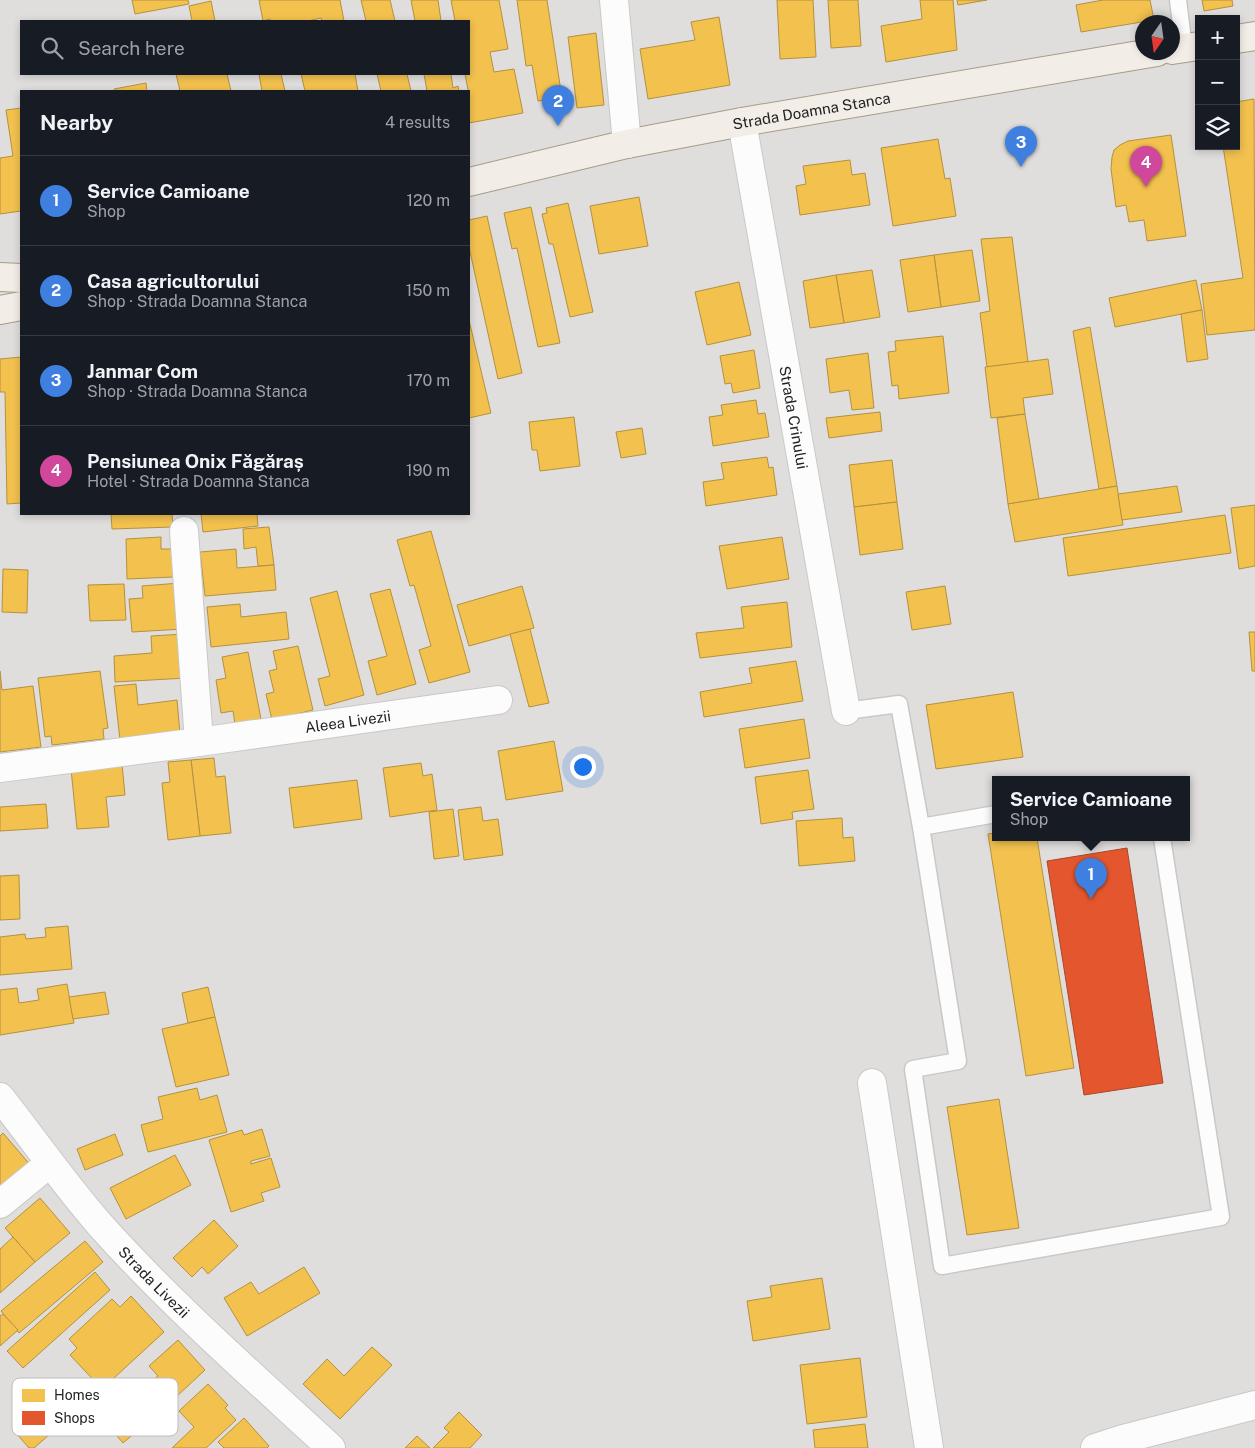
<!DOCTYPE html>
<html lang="en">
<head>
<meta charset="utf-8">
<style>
  :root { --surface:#171b24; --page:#20242c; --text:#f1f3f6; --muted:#9ea1a6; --line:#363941; --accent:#db2777 }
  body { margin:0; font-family:"Public Sans",sans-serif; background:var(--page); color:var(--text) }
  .controls { position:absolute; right:15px; top:15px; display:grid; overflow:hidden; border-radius:0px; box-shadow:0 2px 8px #0003 }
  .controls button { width:45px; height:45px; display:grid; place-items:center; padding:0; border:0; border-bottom:1px solid var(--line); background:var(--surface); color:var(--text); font:25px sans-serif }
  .compass { position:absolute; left:1135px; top:15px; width:45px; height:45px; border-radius:50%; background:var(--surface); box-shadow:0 2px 8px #0003; rotate:193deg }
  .you { position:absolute; left:582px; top:766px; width:18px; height:18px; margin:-12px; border:4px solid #fff; border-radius:50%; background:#1a73e8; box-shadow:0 0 0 8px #1a73e833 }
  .badge { display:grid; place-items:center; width:32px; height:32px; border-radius:50%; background:var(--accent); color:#fff; font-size:16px; font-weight:700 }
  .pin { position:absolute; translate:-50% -41px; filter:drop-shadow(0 1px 2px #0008) }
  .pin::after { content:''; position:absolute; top:26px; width:18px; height:15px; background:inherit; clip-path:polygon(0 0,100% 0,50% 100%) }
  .popup { position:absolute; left:992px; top:776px; width:198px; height:65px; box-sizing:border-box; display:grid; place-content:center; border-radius:0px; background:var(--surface); filter:drop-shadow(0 1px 4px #0005); font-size:16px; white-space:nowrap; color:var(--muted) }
  .popup b { font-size:19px; color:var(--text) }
  .popup::after { content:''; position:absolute; left:50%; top:100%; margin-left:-10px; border:10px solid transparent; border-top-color:var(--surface) }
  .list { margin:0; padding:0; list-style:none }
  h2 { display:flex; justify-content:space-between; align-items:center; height:65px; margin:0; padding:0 20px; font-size:21px }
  h2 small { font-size:16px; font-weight:400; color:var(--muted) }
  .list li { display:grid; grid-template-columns:32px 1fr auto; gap:15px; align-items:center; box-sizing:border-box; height:90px; padding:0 20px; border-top:1px solid var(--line) }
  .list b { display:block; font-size:19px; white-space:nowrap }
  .list p { margin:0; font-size:16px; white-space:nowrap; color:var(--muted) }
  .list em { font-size:16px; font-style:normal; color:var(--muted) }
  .icon { flex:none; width:28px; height:28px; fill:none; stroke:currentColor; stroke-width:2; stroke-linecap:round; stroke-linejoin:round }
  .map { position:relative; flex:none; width:1255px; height:1448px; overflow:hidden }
  .search { position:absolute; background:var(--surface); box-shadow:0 2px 8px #0003; left:20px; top:20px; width:450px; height:55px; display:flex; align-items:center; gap:12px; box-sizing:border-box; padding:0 18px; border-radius:0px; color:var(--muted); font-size:19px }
  .panel { position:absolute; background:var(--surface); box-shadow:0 2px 8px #0003; left:20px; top:90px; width:450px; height:425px; border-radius:0px }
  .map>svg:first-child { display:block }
</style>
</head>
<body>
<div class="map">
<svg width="1255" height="1448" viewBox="0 0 1255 1448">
  <rect width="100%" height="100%" fill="#f0eeeb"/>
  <path fill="#dfdedc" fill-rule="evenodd" d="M0 0H1255V1448H0ZM1199 19H1236V146H1199ZM21 21H469V74H21ZM1142 22H1172V52H1142ZM21 91H469V514H21ZM996 780H1186V838H996Z"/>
  <g fill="#f2c14e" stroke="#b49141">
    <polygon points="132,0 188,0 189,4 135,14"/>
    <polygon points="259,0 340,0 344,21 322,21 321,18 308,21 271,21 270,19 263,21"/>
    <polygon points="361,0 390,0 395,21 366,21"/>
    <polygon points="411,0 438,0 441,21 415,21"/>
    <polygon points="451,0 499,0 508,49 490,52 494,72 514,69 523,113 469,123 469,95 465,74 469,74 469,21 455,21"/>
    <polygon points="517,0 547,0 562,98 538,101 532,65 526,66"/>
    <polygon points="777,0 813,0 816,57 780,59"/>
    <polygon points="828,0 858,0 861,46 831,48"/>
    <polygon points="920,0 953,0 957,50 886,62 881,26 922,19"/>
    <polygon points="957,0 987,0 958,5"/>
    <polygon points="1103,0 1150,0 1154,20 1081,32 1076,5"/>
    <polygon points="1202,0 1232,0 1233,6 1204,11"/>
    <polygon points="211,1 215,21 192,21 189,6"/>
    <polygon points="719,17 730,85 648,99 640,49 695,40 691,22"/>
    <polygon points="596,33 604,105 577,108 568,37"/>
    <polygon points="176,74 227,74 231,91 180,91"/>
    <polygon points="259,74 281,74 285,91 262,91"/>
    <polygon points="301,74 355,74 358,91 305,91"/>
    <polygon points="377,74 407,74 411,91 381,91"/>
    <polygon points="424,74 451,74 453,88 458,86 459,91 427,91"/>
    <polygon points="146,83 147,91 115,91 114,89"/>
    <polygon points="1254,99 1255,330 1207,335 1201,284 1243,278 1223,146 1236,146 1236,102"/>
    <polygon points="21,108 21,211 0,214 0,158 13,156 6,110"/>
    <polygon points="1171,135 1186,236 1147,241 1144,220 1129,222 1126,205 1116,207 1111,169 1112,157 1114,150 1120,145 1128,141"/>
    <polygon points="938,139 945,179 950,178 956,216 893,226 881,148"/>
    <polygon points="850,160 852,175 865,173 870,205 800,215 796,186 806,184 803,166"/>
    <polygon points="639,197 648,246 599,254 590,206"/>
    <polygon points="568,203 593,312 570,317 553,244 549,244 542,214 547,213 546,208"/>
    <polygon points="531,207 560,343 538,347 517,248 512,249 504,213"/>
    <polygon points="487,216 522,373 498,379 469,247 469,220"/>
    <polygon points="1012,237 1028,362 987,367 980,313 990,311 981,239"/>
    <polygon points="972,250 980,301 941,307 934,255"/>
    <polygon points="934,255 941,307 908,312 900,260"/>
    <polygon points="872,270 880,317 844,323 836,275"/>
    <polygon points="836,275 844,323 810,328 803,281"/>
    <polygon points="1196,280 1202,310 1115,327 1109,298"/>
    <polygon points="739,282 751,335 707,345 695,292"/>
    <polygon points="1202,310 1208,359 1187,362 1181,314"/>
    <polygon points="469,320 491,413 469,418"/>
    <polygon points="1090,327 1117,486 1099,489 1073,331"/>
    <polygon points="943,336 949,393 899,399 898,385 892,386 888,352 896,351 895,341"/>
    <polygon points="754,350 760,388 733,393 731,383 725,384 720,356"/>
    <polygon points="868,353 874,408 852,410 849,390 830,393 826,359"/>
    <polygon points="21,357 21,503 7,504 5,392 0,392 0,359"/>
    <polygon points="1048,359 1053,394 1023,398 1025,414 991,418 985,367"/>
    <polygon points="756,400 758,414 765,413 769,437 713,446 709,417 723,415 721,405"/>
    <polygon points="880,412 882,431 829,438 826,418"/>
    <polygon points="1025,414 1039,499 1008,504 997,418"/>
    <polygon points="574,417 580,466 540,471 537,450 532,450 529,422"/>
    <polygon points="642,428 646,454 621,458 616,432"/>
    <polygon points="767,457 769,468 773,467 777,495 706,506 703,482 724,479 721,463"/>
    <polygon points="892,460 897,502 854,507 849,465"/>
    <polygon points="1117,486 1123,525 1015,542 1008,504"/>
    <polygon points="1177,486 1182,512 1122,520 1118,494"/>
    <polygon points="897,502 903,549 860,555 854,507"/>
    <polygon points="1255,505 1255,566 1239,569 1231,508"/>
    <polygon points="111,514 172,514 173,527 112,529"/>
    <polygon points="201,514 257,514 258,526 203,532"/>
    <polygon points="1225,515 1231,553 1068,576 1063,538"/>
    <polygon points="269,527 274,565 258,566 256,547 244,549 243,529"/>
    <polygon points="431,531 470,672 429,683 419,650 431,646 414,585 410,586 397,540"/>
    <polygon points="161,537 161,549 173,549 174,577 127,579 126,539"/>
    <polygon points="782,537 789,579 727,589 719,546"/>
    <polygon points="236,549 237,568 274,565 276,590 205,596 200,552"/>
    <polygon points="3,569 28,570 27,613 2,612"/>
    <polygon points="180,583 183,629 132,632 129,599 143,598 142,586"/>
    <polygon points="124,584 126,620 90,621 88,585"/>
    <polygon points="522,586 534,628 469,646 457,605"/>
    <polygon points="945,586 951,624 912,630 906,592"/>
    <polygon points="390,589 416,684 377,695 368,661 387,656 370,594"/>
    <polygon points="337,591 364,695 325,706 318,679 330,676 310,598"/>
    <polygon points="787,602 792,647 700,658 696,633 744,628 741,607"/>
    <polygon points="240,604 241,617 286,612 289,639 211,647 207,607"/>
    <polygon points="530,629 549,703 529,707 510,634"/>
    <polygon points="1249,632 1255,632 1255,671 1252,671"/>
    <polygon points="184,634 187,678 115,682 114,656 152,653 151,636"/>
    <polygon points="298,646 313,710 272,720 266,694 274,692 269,671 277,669 273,651"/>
    <polygon points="248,652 261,719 235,724 233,711 221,713 216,680 226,678 222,657"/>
    <polygon points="796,661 803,701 704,717 700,692 752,683 749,668"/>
    <polygon points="0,671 2,690 33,686 41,747 0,752"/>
    <polygon points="100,671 108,728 103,729 104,739 52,745 51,736 45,737 38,678"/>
    <polygon points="136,684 138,705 177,700 180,734 120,740 114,686"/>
    <polygon points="1013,692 1023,757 936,769 926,705"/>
    <polygon points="804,719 810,758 745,768 739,729"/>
    <polygon points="554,741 563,791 506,800 498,751"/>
    <polygon points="214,758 216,777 225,776 231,833 200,836 191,760"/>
    <polygon points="191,760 200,836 168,840 162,783 170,782 168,762"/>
    <polygon points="421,763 423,776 432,774 437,810 390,817 383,768"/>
    <polygon points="122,764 125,795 106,797 109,827 77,829 71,769"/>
    <polygon points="808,770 814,809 792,812 793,819 761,824 755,777"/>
    <polygon points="357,780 362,819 294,828 289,788"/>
    <polygon points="46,804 48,828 0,831 0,807"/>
    <polygon points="481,807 483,821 498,819 503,855 464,860 458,810"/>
    <polygon points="453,809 459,856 434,859 429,812"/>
    <polygon points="842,818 843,838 853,837 855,861 799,866 796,821"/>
    <polygon points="996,833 996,838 1037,838 1074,1068 1026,1076 988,834"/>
    <polygon points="19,875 20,919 0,920 0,876"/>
    <polygon points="68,926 72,969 0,975 0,937 25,934 26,939 46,937 45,928"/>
    <polygon points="67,984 74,1023 0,1035 0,990 17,988 19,1003 39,1000 37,989"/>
    <polygon points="208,987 215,1017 188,1023 182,993"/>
    <polygon points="105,992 109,1014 73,1019 69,997"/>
    <polygon points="215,1017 229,1075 176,1087 162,1029"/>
    <polygon points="197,1088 200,1100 217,1095 227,1132 148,1152 141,1125 163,1119 158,1097"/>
    <polygon points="999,1099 1019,1228 967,1235 947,1107"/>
    <polygon points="262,1129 270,1156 251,1161 251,1164 271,1158 280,1187 261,1193 264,1201 231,1212 209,1140 242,1130 244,1135"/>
    <polygon points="3,1133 32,1167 0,1194 0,1136"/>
    <polygon points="115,1134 123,1155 85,1170 77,1149"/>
    <polygon points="175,1155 191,1185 126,1219 110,1188"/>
    <polygon points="40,1198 70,1233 35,1262 5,1228"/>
    <polygon points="214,1220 238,1246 208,1274 202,1267 192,1277 173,1258"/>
    <polygon points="13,1237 35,1262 0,1293 0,1249"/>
    <polygon points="85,1241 103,1262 19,1333 1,1311"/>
    <polygon points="304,1267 320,1293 247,1336 224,1298 251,1282 259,1294"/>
    <polygon points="95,1272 110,1290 23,1368 7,1351"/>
    <polygon points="822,1278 830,1329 753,1341 747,1301 772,1297 770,1286"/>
    <polygon points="131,1296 164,1332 102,1389 70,1355 77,1348 69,1339 112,1299 120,1307"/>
    <polygon points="3,1314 18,1330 0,1346 0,1316"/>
    <polygon points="178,1340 205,1370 162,1410 143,1388 158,1376 149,1366"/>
    <polygon points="372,1347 392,1365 340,1419 303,1384 327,1359 344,1376"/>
    <polygon points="860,1358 867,1417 807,1424 800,1365"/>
    <polygon points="73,1382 89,1400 34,1448 29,1448 15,1432"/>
    <polygon points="208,1384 228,1405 225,1408 236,1420 206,1448 172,1448 194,1427 179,1411"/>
    <polygon points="143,1388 162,1410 123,1443 105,1422"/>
    <polygon points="459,1412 482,1435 470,1448 433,1448 449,1432 444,1428"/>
    <polygon points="244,1418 269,1446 267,1448 224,1448 218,1442"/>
    <polygon points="865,1424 868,1448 815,1448 813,1430"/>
    <polygon points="417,1436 430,1448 405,1448"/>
  </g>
  <polygon fill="#e4572e" stroke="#aa472a" points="1127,848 1163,1083 1084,1095 1047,861"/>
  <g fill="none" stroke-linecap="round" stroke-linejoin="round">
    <defs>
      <g id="service">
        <polyline points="1178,0 1184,48"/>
        <polyline points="846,711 899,704 921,827 958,1061 913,1069 942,1266 1221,1217 1162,838"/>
        <polyline points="921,827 996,814"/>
      </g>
      <g id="minor">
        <polyline points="614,0 627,144"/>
        <path id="s1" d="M742 122 846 711"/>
        <polyline points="184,531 199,742"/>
        <path id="s2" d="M0 768 199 742 498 700"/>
        <polyline points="872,1083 929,1448"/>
        <path id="s3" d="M0 1097C34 1140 65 1185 101 1226 172 1305 253 1376 331 1448"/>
        <polyline points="0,1204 50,1163"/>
        <polyline points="1095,1448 1123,1439 1255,1405"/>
      </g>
      <g id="primary">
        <polyline points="1236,39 1255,36"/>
        <polyline points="1172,50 1199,46"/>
        <path id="s4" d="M469 182 627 144 742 122 1157 52"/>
        <polyline points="0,277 21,278"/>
        <polyline points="0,310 21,306"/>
      </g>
    </defs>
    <use href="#service" stroke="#c9c8c7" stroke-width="19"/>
    <use href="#minor" stroke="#c9c8c7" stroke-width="30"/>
    <use href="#primary" stroke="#a79c86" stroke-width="30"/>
    <use href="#service" stroke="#fdfcfc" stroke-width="16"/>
    <use href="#minor" stroke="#fdfcfc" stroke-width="28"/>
    <use href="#primary" stroke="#f3ede7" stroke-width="28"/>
  </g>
  <g text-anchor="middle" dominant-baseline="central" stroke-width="5" stroke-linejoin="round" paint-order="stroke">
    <g font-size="15" fill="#222" stroke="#fff">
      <text stroke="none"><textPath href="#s4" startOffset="350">Strada Doamna Stanca</textPath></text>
      <text stroke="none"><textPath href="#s1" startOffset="300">Strada Crinului</textPath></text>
      <text stroke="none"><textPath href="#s2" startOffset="351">Aleea Livezii</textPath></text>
      <text stroke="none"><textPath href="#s3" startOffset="241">Strada Livezii</textPath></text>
    </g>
  </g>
  <rect x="12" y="1378" width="166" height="58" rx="8" fill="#fff" stroke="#bdbdbd" stroke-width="1"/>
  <rect x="22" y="1389" width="23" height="13" fill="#f2c14e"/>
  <rect x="22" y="1411" width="23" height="14" fill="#e4572e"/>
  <g font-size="14" fill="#222">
    <text x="54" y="1400">Homes</text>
    <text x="54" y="1423">Shops</text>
  </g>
</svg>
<div class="controls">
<button>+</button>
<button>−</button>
<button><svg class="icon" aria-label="layers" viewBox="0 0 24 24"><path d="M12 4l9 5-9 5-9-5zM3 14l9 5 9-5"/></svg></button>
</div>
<svg class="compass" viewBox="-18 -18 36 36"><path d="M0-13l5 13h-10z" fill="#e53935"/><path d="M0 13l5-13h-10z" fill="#9ea1a6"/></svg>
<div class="you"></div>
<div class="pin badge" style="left:1091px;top:899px;background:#3f7fe0">1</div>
<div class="popup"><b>Service Camioane</b>Shop</div>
<div class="pin badge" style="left:558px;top:126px;background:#3f7fe0">2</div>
<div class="pin badge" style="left:1021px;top:167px;background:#3f7fe0">3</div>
<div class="pin badge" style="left:1146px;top:187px;background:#d1479c">4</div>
<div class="search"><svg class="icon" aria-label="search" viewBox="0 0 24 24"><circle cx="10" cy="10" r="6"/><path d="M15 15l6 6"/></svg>Search here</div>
<section class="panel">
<h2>Nearby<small>4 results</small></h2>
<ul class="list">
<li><span class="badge" style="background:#3f7fe0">1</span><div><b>Service Camioane</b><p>Shop</p></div><em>120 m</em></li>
<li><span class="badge" style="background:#3f7fe0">2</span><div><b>Casa agricultorului</b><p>Shop · Strada Doamna Stanca</p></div><em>150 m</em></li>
<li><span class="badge" style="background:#3f7fe0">3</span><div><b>Janmar Com</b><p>Shop · Strada Doamna Stanca</p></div><em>170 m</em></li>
<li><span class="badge" style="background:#d1479c">4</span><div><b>Pensiunea Onix Făgăraș</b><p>Hotel · Strada Doamna Stanca</p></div><em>190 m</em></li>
</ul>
</section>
</div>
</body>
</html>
